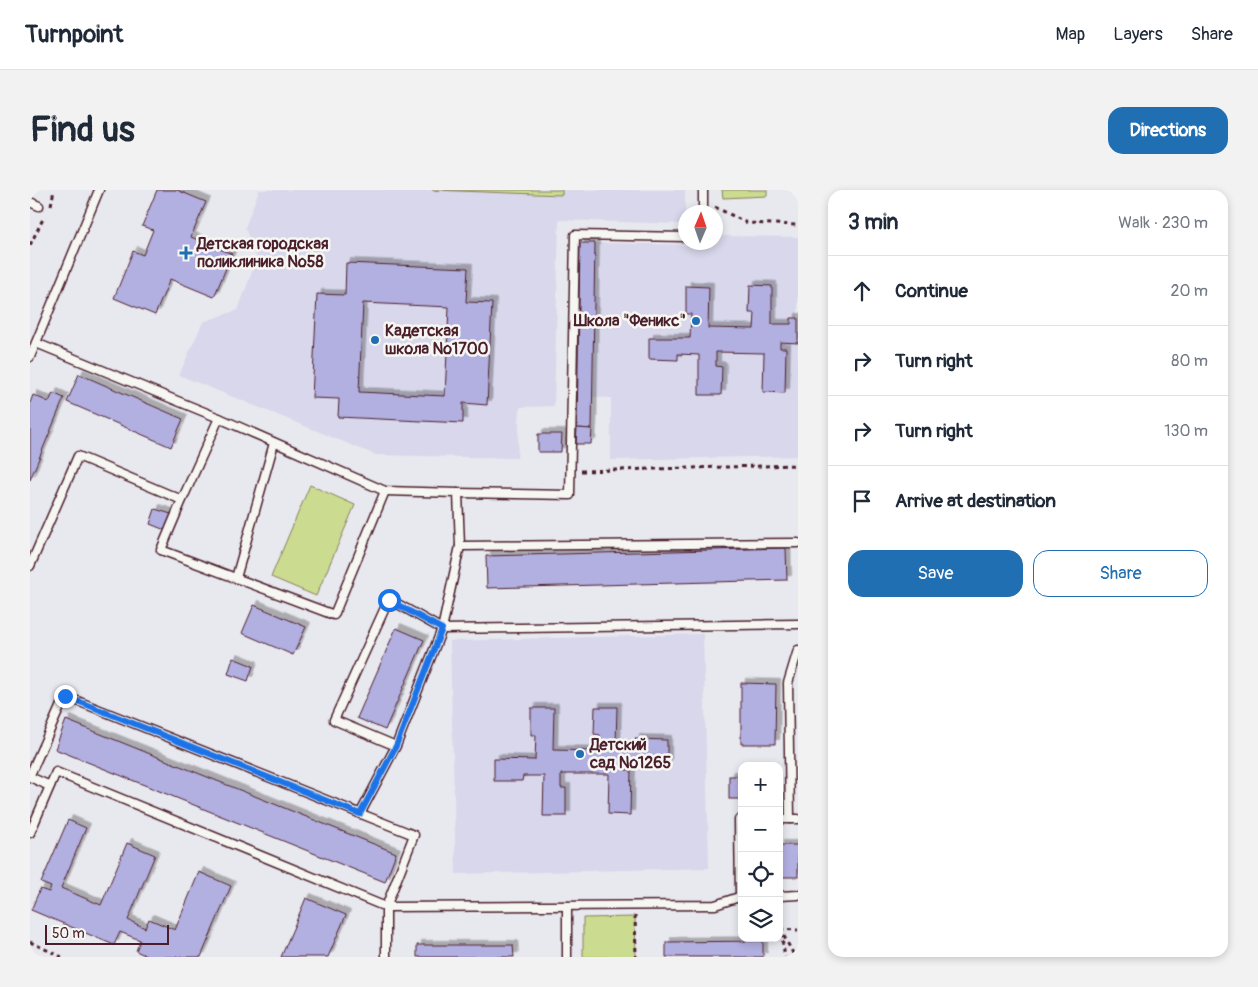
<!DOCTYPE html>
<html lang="en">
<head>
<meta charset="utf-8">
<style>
  :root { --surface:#fff; --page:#f2f2f3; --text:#1f2937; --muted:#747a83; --line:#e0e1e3; --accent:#1f6fb2 }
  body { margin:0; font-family:Pangolin,sans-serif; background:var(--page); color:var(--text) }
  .controls { position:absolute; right:15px; bottom:15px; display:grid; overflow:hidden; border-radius:10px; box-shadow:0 2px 8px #0003 }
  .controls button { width:45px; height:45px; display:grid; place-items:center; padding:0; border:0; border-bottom:1px solid var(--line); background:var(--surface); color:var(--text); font:25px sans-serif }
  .compass { position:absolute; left:648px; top:15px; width:45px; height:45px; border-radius:50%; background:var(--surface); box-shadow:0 2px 8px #0003; rotate:2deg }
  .scale { position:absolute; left:15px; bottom:12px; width:124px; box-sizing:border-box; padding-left:5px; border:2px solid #4a1f2b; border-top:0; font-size:14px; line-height:18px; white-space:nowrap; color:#4a1f2b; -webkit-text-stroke:4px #f6f6f2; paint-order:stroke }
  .stop { position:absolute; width:15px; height:15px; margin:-11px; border:4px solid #1a73e8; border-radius:50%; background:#fff }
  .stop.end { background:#1a73e8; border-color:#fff; box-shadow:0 1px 5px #0008 }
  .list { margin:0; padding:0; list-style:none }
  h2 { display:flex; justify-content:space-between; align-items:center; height:65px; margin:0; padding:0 20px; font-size:21px }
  h2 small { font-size:16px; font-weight:400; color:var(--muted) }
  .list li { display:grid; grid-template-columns:32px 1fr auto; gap:15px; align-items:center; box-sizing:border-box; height:70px; padding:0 20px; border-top:1px solid var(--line) }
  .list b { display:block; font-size:19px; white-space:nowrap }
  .list em { font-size:16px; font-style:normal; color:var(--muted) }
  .actions { display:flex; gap:10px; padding:15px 20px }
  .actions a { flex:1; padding:11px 0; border:1px solid var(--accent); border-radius:15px; text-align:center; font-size:18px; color:var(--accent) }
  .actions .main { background:var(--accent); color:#fff }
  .icon { flex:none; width:28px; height:28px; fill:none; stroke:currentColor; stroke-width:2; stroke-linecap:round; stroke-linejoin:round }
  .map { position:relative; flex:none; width:768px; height:767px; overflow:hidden; border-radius:15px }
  header { display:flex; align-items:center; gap:30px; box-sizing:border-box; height:70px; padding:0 25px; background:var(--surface); border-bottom:1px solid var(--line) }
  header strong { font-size:24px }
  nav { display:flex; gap:28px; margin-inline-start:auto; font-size:18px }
  .intro { display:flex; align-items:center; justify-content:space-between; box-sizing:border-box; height:120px; padding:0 30px }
  h1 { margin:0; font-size:35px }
  .button { padding:12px 22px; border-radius:15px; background:var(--accent); color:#fff; font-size:18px; font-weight:700 }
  main { display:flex; gap:30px; padding:0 30px }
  aside { flex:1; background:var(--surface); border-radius:15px; box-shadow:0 2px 8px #0003 }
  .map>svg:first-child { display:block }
</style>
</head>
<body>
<header>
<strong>Turnpoint</strong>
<nav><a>Map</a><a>Layers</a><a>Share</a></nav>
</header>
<div class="intro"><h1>Find us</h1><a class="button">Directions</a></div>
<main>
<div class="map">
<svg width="768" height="767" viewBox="0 0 768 767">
  <defs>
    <filter id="shadow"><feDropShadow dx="4.5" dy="-4.5" stdDeviation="0" flood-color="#0004"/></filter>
  </defs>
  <rect width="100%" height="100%" fill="#e8e8ef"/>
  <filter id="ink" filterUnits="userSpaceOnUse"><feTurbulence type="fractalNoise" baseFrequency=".02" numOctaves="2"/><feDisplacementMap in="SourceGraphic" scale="10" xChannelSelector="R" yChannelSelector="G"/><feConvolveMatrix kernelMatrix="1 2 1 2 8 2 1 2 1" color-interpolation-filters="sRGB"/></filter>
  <g filter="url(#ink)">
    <g fill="#d8d7eb">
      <polygon points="229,0 655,0 655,34 529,30 524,216 490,217 487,268 346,265 149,185 173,132 208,120 227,68 215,38"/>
      <polygon points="686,46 768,47 768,266 581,270 581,208 562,207 565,53 670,55 674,53 686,52"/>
      <polygon points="673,444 679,678 426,684 420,451"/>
    </g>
    <g fill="#cbdc90" stroke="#8a7e5e">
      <polygon points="402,0 532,0 532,5"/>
      <polygon points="692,0 737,0 737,6 693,8"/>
      <polygon points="280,295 325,315 286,406 241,387"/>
      <polygon points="605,727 606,767 553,767 553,728"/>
    </g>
    <g fill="#b2afe1" stroke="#4a1f2b" fill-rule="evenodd" filter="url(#shadow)">
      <polygon points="127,0 147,0 176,12 161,47 202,64 184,107 140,89 125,125 84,108 103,61 113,65 123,40 112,36"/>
      <polygon points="550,53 565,53 562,239 547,238"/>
      <path d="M316 73 438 78 436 112 462 113 457 215 433 213V233L308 227 309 209 282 208 287 104 315 105ZM333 113 419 117 415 206 329 202Z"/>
      <polygon points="720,95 742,96 742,134 761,134 761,128 768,128 768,153 750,152 750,158 756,158 755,203 733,202 734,163 686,162 686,176 692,177 691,205 669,205 669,165 648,164 648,170 619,169 619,148 660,148 661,124 656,124 656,96 679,97 678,138 724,139 725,123 719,123"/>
      <polygon points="49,184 153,229 141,257 37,212"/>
      <polygon points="23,203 34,208 0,290 0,213 3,205 19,212"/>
      <polygon points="547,238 562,239 561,254 546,254"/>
      <polygon points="508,244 532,244 531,262 508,262"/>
      <polygon points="125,319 141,324 135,340 120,334"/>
      <polygon points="756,358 757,390 457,398 456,366"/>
      <polygon points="224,415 276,437 263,465 212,443"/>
      <polygon points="366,438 394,450 355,540 327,528"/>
      <polygon points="203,468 223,476 218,491 198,484"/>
      <polygon points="711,493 746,494 745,554 711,554"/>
      <polygon points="565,517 587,517 586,555 605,555 605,549 637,550 637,575 595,574 595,580 601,580 600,625 578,624 579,584 531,584 531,598 536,598 536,626 513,626 514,586 493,586 492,591 464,591 464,569 505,570 506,545 501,545 501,518 524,518 523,560 569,561 570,545 564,544"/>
      <polygon points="36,530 366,663 355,692 25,559"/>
      <rect x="699" y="586" width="13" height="23"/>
      <polygon points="38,630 56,638 31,698 71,715 97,653 125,665 98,730 115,738 119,729 145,740 169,682 201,696 171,767 119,767 106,761 110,750 90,742 84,755 1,720 10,699 19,702 21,697 11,693"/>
      <rect x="749" y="655" width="19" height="32"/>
      <polygon points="276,708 316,725 298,767 251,767"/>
      <polygon points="733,751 733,767 636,767 636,752"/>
      <polygon points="387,755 483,755 484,767 387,767"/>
    </g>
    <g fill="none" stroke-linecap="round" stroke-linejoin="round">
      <defs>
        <g id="service">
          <polyline points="673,0 673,22"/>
          <polyline points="0,12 9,16"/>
          <polyline points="6,153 189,228 355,301 428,303 430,356 768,353"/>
          <polyline points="0,167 69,0"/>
          <polyline points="428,303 540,305 545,45 656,47"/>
          <polyline points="152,310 131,360 304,425 355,301"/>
          <polyline points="430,356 412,439 768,434"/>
          <polyline points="0,376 48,266 152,310 189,228"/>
          <polyline points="206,388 244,253"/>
          <polyline points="768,460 758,493 760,629 768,629"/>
          <polyline points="0,585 35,506 384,645 356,717 26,582 20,596 0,587"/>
          <polyline points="330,624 366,556 412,439 359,409 304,530 366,556"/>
          <polyline points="749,629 760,629"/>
          <polyline points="0,643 20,596 15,594"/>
          <polyline points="710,706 709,630 712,630"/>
          <polyline points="749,706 768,705"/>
          <polyline points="537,716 537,767"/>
          <polyline points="356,767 356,717 685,715 712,706"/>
        </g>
      </defs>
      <use href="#service" stroke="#4a1f2b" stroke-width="11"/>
      <g stroke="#4a1f2b" stroke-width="3" stroke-dasharray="4 4" stroke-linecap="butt">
        <polyline points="21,15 24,0"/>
        <polyline points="685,17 717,33 768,35"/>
        <polyline points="0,55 14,27"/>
        <polyline points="551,281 768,275"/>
        <polyline points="605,725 606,767"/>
        <polyline points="750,739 765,767"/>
        <polyline points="750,739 768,740"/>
        <polyline points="751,743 755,767"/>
        <polyline points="0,752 32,767"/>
      </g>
      <use href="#service" stroke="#f6f6f2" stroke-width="8"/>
    </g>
  </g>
  <g fill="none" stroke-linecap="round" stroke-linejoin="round" filter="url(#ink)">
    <polyline stroke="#1a73e8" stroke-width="6" points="35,506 330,624 366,556 412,439 359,410"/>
  </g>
  <g fill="#1f6fb2" stroke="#f6f6f2" stroke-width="2">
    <path d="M153.5 55.5h5v5h5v5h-5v5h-5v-5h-5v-5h5z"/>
    <circle cx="666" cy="131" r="5"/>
    <circle cx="345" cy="150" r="5"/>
    <circle cx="550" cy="564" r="5"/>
  </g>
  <g text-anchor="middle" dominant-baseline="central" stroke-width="5" stroke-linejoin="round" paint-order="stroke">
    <g font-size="16" font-weight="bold" fill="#4a1f2b" stroke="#f6f6f2" text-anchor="start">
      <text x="167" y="54">Детская городская<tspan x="167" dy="18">поликлиника №58</tspan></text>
      <text x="656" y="131" text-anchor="end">Школа "Феникс"</text>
      <text x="355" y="141">Кадетская<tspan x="355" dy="18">школа №1700</tspan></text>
      <text x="560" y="555">Детский<tspan x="560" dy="18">сад №1265</tspan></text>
    </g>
  </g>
</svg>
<div class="controls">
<button>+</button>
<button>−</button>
<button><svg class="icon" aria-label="locate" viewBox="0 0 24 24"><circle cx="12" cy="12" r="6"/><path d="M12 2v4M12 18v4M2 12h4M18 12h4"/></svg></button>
<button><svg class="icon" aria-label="layers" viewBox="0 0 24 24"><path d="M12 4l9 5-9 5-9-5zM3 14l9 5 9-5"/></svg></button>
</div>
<svg class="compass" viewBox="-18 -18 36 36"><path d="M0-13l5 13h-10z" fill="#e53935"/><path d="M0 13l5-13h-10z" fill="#747a83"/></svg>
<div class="scale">50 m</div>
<div class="stop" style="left:359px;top:410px"></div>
<div class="stop end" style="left:35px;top:506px"></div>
</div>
<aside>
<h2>3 min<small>Walk · 230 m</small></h2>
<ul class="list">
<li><svg class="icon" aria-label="ahead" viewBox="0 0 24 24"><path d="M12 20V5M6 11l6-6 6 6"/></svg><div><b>Continue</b></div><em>20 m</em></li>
<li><svg class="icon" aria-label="right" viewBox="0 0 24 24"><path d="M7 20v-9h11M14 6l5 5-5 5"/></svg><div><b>Turn right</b></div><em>80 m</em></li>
<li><svg class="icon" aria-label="right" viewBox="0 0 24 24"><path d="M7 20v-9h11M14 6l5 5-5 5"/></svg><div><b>Turn right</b></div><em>130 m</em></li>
<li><svg class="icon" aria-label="arrive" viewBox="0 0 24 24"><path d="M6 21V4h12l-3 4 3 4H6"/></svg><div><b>Arrive at destination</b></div></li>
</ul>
<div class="actions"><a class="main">Save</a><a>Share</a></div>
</aside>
</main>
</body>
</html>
